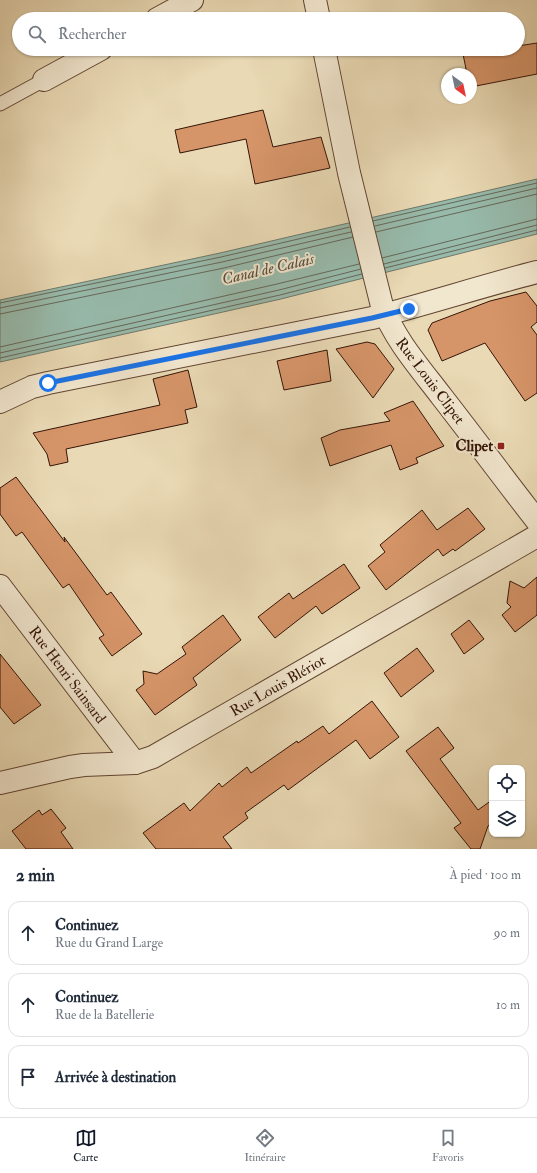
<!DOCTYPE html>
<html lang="fr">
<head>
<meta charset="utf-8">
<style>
  :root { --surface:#fff; --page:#f6f6f7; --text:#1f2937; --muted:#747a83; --line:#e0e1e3; --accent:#111827 }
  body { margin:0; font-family:"IM FELL Double Pica",serif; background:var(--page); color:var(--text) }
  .controls { position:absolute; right:12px; bottom:12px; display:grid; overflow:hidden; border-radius:8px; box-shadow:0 1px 3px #0004 }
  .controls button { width:36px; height:36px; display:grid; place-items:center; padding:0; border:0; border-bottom:1px solid var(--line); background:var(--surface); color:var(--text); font:20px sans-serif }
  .compass { position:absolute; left:441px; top:68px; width:36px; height:36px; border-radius:50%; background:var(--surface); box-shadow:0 1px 3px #0004; rotate:147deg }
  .stop { position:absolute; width:12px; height:12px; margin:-9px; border:3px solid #1a73e8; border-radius:50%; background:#fff }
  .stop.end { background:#1a73e8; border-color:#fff; box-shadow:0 1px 4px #0008 }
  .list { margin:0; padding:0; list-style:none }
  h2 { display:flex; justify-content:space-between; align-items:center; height:52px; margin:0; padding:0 16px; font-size:17px }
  h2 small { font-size:13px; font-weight:400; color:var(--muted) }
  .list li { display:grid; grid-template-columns:26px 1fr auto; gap:12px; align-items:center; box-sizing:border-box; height:64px; margin:0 8px 8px; padding:0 8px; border:1px solid var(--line); border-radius:12px }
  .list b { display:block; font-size:15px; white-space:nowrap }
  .list p { margin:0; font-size:13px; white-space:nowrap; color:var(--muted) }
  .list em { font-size:13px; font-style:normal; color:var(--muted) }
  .icon { flex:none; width:22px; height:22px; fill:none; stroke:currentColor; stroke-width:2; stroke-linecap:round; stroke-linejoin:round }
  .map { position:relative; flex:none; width:537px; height:849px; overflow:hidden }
  .search { position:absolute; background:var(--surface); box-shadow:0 1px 3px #0004; left:12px; right:12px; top:12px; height:44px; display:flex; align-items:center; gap:10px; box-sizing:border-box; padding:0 14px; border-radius:22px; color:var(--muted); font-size:15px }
  .sheet { height:268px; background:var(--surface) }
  nav { display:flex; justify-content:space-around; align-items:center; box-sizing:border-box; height:56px; border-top:1px solid var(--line); background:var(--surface); font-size:11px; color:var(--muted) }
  nav a { display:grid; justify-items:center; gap:2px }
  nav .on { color:var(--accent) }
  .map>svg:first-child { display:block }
</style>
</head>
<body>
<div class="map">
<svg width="537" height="849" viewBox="0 0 537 849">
  <rect width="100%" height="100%" fill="#e9d9b4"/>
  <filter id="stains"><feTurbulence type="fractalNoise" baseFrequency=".005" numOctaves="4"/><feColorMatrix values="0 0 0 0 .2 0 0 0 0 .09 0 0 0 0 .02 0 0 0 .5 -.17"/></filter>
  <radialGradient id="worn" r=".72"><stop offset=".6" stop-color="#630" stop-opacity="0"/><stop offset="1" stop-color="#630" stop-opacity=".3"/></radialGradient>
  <polygon fill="#97baab" stroke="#6f7869" points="537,179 537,234 281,299 0,362 0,300 220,253"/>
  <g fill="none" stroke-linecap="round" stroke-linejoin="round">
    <g stroke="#666759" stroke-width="1">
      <polyline points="373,221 537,183"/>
      <polyline points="375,226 537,188"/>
      <polyline points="376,232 537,194"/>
      <polyline points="382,258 537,219"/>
      <polyline points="384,264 537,225"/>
      <polyline points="385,268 537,230"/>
      <polyline points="0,303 221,257 350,227"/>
      <polyline points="0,308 222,262 351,232"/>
      <polyline points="0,314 224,268 353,237"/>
      <polyline points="0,347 277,284 359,264"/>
      <polyline points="0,353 279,290 361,269"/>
      <polyline points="0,358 280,295 362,274"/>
    </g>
  </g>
  <g fill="#d69569" stroke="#341407">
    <polygon points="537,43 537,74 471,87 471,74 467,74 463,54 489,49 518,49 518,46"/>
    <polygon points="263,110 273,147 321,137 330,168 255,184 246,139 180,153 175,130"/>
    <polygon points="526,292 537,306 537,322 531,327 537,335 537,393 525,401 485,343 442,361 428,330 432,323 490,301"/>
    <polygon points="367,342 375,344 394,369 373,398 336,349"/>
    <polygon points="327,350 331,381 284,390 277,361"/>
    <polygon points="188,370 197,407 185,410 188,423 66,449 68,462 50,466 47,454 33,433 160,405 153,379"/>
    <polygon points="413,401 444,446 416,458 418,463 400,470 391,445 330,466 321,438 340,430 390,421 384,413"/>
    <polygon points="16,477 65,542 64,537 107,595 111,592 142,634 112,656 99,638 104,635 69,584 63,588 22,532 16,536 0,514 0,488"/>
    <polygon points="468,508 485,529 455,551 453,549 443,556 438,549 386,590 368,566 385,552 380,545 422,510 437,530"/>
    <polygon points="344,564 360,588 322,614 316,606 275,638 258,617 289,593 293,599"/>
    <polygon points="537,577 537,615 515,632 502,615 511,607 507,603 510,581 524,588"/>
    <polygon points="223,615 241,640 193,678 197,685 155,715 136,690 144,684 143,671 157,674 186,654 182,647"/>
    <polygon points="469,620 484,639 464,654 451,634"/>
    <polygon points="417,648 434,671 401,697 384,673"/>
    <polygon points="0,654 41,705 14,724 0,707"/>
    <polygon points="372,701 399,737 370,759 356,740 288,790 284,785 245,813 248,818 223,837 232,849 156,849 143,833 184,803 190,811 219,783 222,787 247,767 251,773 297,741 298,743 323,726 329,734"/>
    <polygon points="438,727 454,748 440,759 478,810 492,800 492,823 488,826 480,849 471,849 454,828 461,823 406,751"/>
    <polygon points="51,809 66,828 61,832 73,849 26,849 12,831 39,810 42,815"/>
  </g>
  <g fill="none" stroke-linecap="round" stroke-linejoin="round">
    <defs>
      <polyline id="service" points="0,104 44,80"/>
      <g id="minor">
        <polyline points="157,19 192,0"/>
        <polyline points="44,80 101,49"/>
        <path d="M0 402 32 387 48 383 372 318C427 304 482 286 537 272"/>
        <polyline points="0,586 135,763"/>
        <polyline points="0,783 70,767 84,765 135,763 153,757 537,536"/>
      </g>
      <g id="tertiary">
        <polyline points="315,0 319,19"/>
        <path d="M324 49 349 173 382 306C395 340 420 368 442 397 474 438 505 480 537 521"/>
      </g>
    </defs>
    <use href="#service" stroke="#614532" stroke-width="15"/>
    <use href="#minor" stroke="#614532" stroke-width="24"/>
    <use href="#tertiary" stroke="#614532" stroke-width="24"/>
    <use href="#service" stroke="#f1e6ce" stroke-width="13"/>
    <use href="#minor" stroke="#f1e6ce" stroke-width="22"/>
    <use href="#tertiary" stroke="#f1e6ce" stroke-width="22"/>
  </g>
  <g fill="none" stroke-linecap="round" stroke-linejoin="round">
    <polyline stroke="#1a73e8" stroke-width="5" points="48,383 372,318 409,309"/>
  </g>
  <rect fill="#8f2418" stroke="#f1e6ce" stroke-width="1.5" x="497" y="442" width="8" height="8" rx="2"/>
  <g text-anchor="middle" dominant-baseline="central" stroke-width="4" stroke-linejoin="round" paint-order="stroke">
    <g font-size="15" fill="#341407" stroke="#f1e6ce">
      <text transform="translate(430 381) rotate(53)">Rue Louis Clipet</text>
      <text transform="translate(67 675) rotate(53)">Rue Henri Sainsard</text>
      <text transform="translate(278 686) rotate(-30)">Rue Louis Blériot</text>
    </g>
    <g font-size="15" font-weight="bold" fill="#341407" stroke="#f1e6ce" text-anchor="end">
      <text x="493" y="446">Clipet</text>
    </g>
    <g font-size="16" font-style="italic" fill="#574e40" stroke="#f1e6ce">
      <text transform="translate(268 269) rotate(-13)">Canal de Calais</text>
    </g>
  </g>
  <rect width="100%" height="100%" filter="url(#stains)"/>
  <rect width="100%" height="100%" fill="url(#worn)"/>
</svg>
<div class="controls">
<button><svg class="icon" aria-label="locate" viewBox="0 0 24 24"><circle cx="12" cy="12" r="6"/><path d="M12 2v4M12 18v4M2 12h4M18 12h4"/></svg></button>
<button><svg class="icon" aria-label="layers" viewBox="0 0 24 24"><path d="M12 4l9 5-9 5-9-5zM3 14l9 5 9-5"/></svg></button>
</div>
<svg class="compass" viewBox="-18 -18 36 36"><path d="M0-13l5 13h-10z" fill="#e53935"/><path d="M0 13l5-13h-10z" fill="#747a83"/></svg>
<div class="stop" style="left:48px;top:383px"></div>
<div class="stop end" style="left:409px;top:309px"></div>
<div class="search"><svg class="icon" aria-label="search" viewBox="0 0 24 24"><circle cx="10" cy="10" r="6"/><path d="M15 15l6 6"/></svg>Rechercher</div>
</div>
<section class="sheet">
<h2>2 min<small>À pied · 100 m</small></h2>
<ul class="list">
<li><svg class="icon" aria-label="ahead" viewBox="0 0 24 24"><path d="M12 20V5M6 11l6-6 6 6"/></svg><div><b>Continuez</b><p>Rue du Grand Large</p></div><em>90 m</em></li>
<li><svg class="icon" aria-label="ahead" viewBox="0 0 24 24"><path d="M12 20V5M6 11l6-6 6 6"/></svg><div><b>Continuez</b><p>Rue de la Batellerie</p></div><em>10 m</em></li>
<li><svg class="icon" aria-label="arrive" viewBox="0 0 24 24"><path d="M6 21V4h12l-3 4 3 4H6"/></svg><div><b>Arrivée à destination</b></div></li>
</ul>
</section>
<nav>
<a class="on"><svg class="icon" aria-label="map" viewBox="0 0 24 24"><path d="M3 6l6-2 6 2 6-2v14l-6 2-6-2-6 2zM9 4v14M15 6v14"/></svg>Carte</a>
<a><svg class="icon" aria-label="directions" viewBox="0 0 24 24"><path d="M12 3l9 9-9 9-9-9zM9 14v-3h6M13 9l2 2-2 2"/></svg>Itinéraire</a>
<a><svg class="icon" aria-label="saved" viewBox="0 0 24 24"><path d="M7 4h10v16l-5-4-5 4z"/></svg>Favoris</a>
</nav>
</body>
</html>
